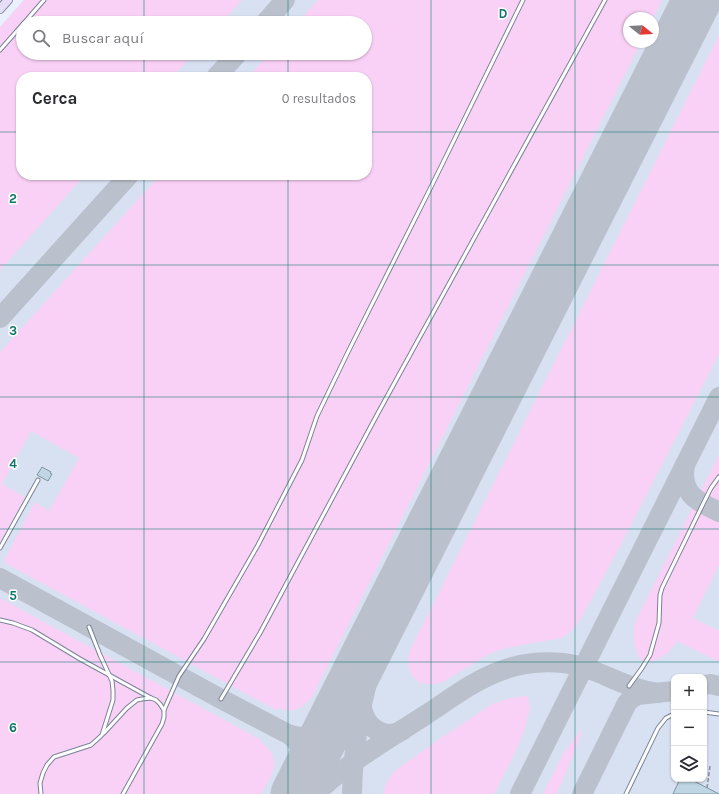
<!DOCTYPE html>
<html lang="es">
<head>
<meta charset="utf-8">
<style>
  :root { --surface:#fff; --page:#f7f7f7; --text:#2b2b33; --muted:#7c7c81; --line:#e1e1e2 }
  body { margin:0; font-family:Karla,sans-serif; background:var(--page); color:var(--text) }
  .controls { position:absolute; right:12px; bottom:12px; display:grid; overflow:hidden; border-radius:8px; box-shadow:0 1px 3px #0004 }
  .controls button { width:36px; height:36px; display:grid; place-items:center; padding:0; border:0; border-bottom:1px solid var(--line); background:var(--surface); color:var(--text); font:20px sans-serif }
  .compass { position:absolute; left:623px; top:12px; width:36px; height:36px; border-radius:50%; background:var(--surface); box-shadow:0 1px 3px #0004; rotate:108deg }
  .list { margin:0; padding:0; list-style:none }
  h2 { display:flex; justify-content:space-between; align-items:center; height:52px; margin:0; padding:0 16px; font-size:17px }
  h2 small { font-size:13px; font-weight:400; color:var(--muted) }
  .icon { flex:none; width:22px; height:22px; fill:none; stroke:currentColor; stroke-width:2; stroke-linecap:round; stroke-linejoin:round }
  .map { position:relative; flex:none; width:719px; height:794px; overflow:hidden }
  .search { position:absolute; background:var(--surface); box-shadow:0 1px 3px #0004; left:16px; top:16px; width:356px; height:44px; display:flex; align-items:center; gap:10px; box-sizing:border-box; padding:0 14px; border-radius:22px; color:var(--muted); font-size:15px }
  .panel { position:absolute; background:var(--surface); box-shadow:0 1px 3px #0004; left:16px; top:72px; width:356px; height:108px; border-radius:16px }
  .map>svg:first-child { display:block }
</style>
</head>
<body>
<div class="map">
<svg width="719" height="794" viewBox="0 0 719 794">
  <rect width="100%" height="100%" fill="#eaf0fd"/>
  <path fill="#d8e1f2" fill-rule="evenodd" d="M24 0H719V794H0V27ZM629 18H653V42H629ZM23 23H365V53H23ZM21 77H367V175H21ZM674 677H704V779H674Z"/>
  <g fill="#f9d1f6">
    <polygon points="24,0 242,0 221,23 23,23 23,53 194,53 173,77 21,77 21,175 85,175 0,270 0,27"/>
    <path d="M318 0H662L653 18H629V42H641L312 697C303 708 294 714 280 708L276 710 5 563 4 560 35 502 49 511 79 458 31 431 2 484 25 497 0 544V352L160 175H367V77H248L270 53H365V23H297Z"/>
    <path d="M719 35V354L617 552 579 622 574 628 564 637 557 639 532 643 503 649 489 654 443 682C418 691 403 674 410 650Z"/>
    <path d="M719 455V565L693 618 719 631V662L677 641C675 644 672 648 670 651 665 656 652 664 645 661 632 657 633 632 635 622Z"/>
    <path d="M0 598 261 740V742C265 746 271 750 273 756 278 769 267 783 261 794H0Z"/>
    <path d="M525 696H528L530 708 524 731 515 753 494 794H383C385 784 389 778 396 770L441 738 489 706 498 702 507 699Z"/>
    <polygon points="581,730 582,733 562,782 556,794 543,794 564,752"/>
  </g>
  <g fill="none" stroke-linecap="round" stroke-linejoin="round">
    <g stroke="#bac0cc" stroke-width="20">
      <polyline points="265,23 285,0"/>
      <polyline points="684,26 695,12 712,0"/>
      <polyline points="216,77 238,53"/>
      <polyline points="0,318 129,175"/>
      <path d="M685 465C680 494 697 501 719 512"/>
      <path d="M0 578 221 699 290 735C306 749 307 759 302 779"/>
      <polyline points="704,685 710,684 719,686"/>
      <path d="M362 707C365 727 384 741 403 730"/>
      <path d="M290 735C314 741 321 733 335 715"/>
      <path d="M315 794C347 763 387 740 424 716 449 700 474 680 503 670 522 663 542 661 563 663 598 667 624 689 658 693"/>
      <path d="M352 794C353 743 362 693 378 644 384 624 393 604 401 585"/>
      <polyline points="520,794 719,397"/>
      <polyline points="582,794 627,703 632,698 638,695 674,691"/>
    </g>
    <polyline stroke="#bac0cc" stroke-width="49" points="295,794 697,0"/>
  </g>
  <g fill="#bfd7e5" stroke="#7d94a0">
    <polygon points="42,467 51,472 50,473 52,474 48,481 37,475"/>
    <polygon points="680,779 690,779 719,794 673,794"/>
  </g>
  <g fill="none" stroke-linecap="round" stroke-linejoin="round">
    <defs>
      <g id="service">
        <polyline points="24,23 44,0"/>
        <polyline points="0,50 23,24"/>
        <polyline points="0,548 38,480"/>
        <polyline points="0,620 13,623 32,630 80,659 151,698"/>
        <polyline points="629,686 642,668 650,655 659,623 660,595 662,588 703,504 711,488 719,477"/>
        <polyline points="221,699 260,633 378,413 605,0"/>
        <polyline points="164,710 179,676 204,639 258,545 302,460 317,416 348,352 431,187 523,0"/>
        <polyline points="704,712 719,714"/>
        <polyline points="104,733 127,708 137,700 142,699 151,698 156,700 160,704 164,710 164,717 162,724 123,794"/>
        <polyline points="41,794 40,783 43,773 47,765 54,757 91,745 102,735 113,700 113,690 112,681 100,655 89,627"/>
        <polyline points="626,794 658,728 666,718 674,714"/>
      </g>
      <polyline id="secondary" points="0,9 8,0"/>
    </defs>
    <use href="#service" stroke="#7a8397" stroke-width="5"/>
    <use href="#secondary" stroke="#7a8397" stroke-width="10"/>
    <polyline stroke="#888d98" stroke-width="1.5" stroke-dasharray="4 2" stroke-linecap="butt" points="707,788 710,766"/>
    <use href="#service" stroke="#fff" stroke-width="3"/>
    <use href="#secondary" stroke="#e7defa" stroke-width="8"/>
  </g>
  <path fill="none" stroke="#0f766e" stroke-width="1" stroke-opacity="0.55" d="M144 0V23M288 0V23M431 0V794M575 0V794M144 53V77M288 53V77M0 132H21M367 132H719M144 175V794M288 175V794M0 265H719M0 397H719M0 529H719M0 662H719"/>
  <g font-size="13" text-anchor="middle" font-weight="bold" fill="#0f766e" stroke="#fff" stroke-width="3" stroke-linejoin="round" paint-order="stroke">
    <text x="503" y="18">D</text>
    <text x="13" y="203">2</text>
    <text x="13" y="335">3</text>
    <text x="13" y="468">4</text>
    <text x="13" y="600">5</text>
    <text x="13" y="732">6</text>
  </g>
</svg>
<div class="controls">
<button>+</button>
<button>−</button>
<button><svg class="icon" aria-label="layers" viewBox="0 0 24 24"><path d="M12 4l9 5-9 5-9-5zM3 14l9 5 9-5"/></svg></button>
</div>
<svg class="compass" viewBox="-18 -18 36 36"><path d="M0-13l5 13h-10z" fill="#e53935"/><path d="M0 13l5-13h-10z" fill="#7c7c81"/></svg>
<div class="search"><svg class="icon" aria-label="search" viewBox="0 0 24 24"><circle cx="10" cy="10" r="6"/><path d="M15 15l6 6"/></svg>Buscar aquí</div>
<section class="panel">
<h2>Cerca<small>0 resultados</small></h2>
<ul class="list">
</ul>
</section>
</div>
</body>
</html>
